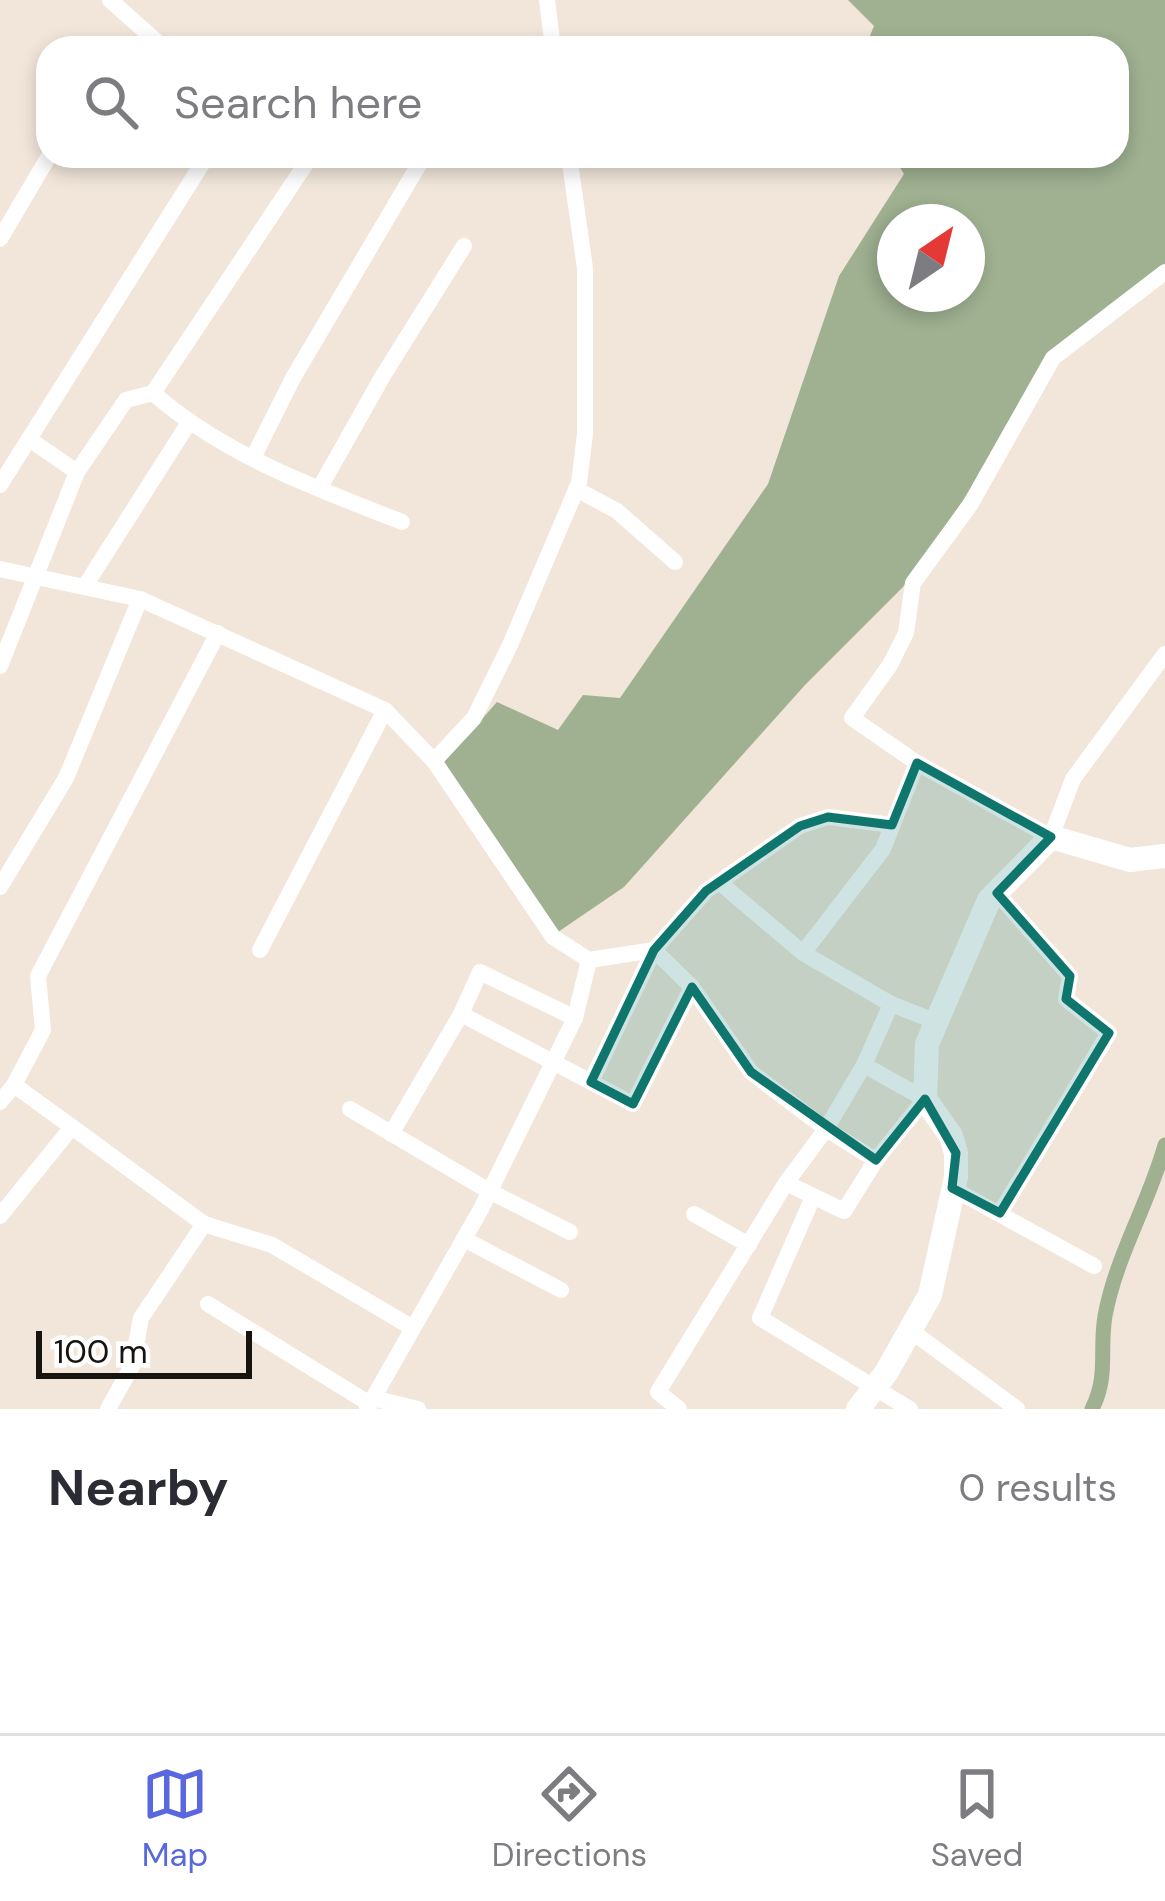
<!DOCTYPE html>
<html lang="en">
<head>
<meta charset="utf-8">
<style>
  :root { --surface:#fff; --page:#f7f7f7; --text:#2b2b33; --muted:#7c7c81; --line:#e1e1e2; --accent:#5968df }
  body { margin:0; font-family:"DM Sans",sans-serif; background:var(--page); color:var(--text) }
  .compass { position:absolute; left:877px; top:204px; width:108px; height:108px; border-radius:50%; background:var(--surface); box-shadow:0 6px 18px #0003; rotate:35deg }
  .scale { position:absolute; left:36px; bottom:30px; width:216px; box-sizing:border-box; padding-left:12px; border:6px solid #17130f; border-top:0; font-size:33px; line-height:42px; white-space:nowrap; color:#17130f; -webkit-text-stroke:9px #fff; paint-order:stroke }
  .list { margin:0; padding:0; list-style:none }
  h2 { display:flex; justify-content:space-between; align-items:center; height:156px; margin:0; padding:0 48px; font-size:51px }
  h2 small { font-size:39px; font-weight:400; color:var(--muted) }
  .icon { flex:none; width:66px; height:66px; fill:none; stroke:currentColor; stroke-width:2; stroke-linecap:round; stroke-linejoin:round }
  .map { position:relative; flex:none; width:1165px; height:1409px; overflow:hidden }
  .search { position:absolute; background:var(--surface); box-shadow:0 6px 18px #0003; left:36px; right:36px; top:36px; height:132px; display:flex; align-items:center; gap:30px; box-sizing:border-box; padding:0 42px; border-radius:36px; color:var(--muted); font-size:45px }
  .sheet { height:324px; background:var(--surface) }
  nav { display:flex; justify-content:space-around; align-items:center; box-sizing:border-box; height:168px; border-top:3px solid var(--line); background:var(--surface); font-size:33px; color:var(--muted) }
  nav a { display:grid; justify-items:center; gap:6px }
  nav .on { color:var(--accent) }
  .map>svg:first-child { display:block }
</style>
</head>
<body>
<div class="map">
<svg width="1165" height="1409" viewBox="0 0 1165 1409">
  <rect width="100%" height="100%" fill="#f1e6d9"/>
  <path fill="#9fb191" fill-rule="evenodd" d="M848 0H1165V266L1048 356 1009 434 903 587 805 685 624 887 558 932 442 764 497 702 558 730 583 695 620 698 768 484 839 276 904 174 893 156H1117V48H865L874 26ZM895 222H967V294H895Z"/>
  <g fill="none" stroke-linecap="round" stroke-linejoin="round">
    <path stroke="#9fb191" stroke-width="15" d="M1092 1409C1109 1375 1099 1351 1105 1316 1116 1256 1149 1203 1165 1145"/>
    <g stroke="#fff" stroke-width="16">
      <polyline points="110,0 164,48"/>
      <polyline points="547,0 553,48"/>
      <polyline points="0,239 49,156"/>
      <path d="M153 393C224 455 315 488 402 522"/>
      <polyline points="29,439 77,472"/>
      <polyline points="254,456 293,378 424,156"/>
      <polyline points="0,485 207,156"/>
      <polyline points="319,489 384,374 464,246"/>
      <polyline points="576,489 617,511 675,562"/>
      <polyline points="0,569 140,599 385,710 434,761 553,937 589,960 575,1018 481,1209 367,1409"/>
      <polyline points="85,586 188,424"/>
      <polyline points="0,666 77,472 126,400 153,393 311,156"/>
      <polyline points="434,761 474,718 510,645 579,483 585,434 585,268 569,156"/>
      <polyline points="917,763 852,718 890,665 906,633 913,583 970,505 1053,358 1165,272"/>
      <polyline points="719,882 803,953"/>
      <polyline points="0,887 66,778 140,599"/>
      <polyline points="997,893 1070,976 1066,999 1109,1033 1000,1213"/>
      <polyline points="260,950 385,710"/>
      <polyline points="589,960 654,950 692,987 751,1072 826,1129 876,1160 925,1099 864,1065 826,1129 786,1183 658,1392 679,1409"/>
      <polyline points="575,1018 480,972 461,1014 633,1104 692,987"/>
      <polyline points="937,1022 891,1004 803,953 883,849 917,763 1051,837 1073,779 1165,654"/>
      <polyline points="864,1065 891,1004"/>
      <polyline points="591,1082 654,950 706,891 800,826 828,817 892,825"/>
      <polyline points="14,1085 43,1030 38,976 218,633"/>
      <polyline points="0,1102 14,1085 72,1127"/>
      <polyline points="350,1109 489,1191 570,1232"/>
      <polyline points="391,1134 461,1014"/>
      <polyline points="786,1183 844,1211 876,1160"/>
      <polyline points="952,1188 1094,1266"/>
      <polyline points="813,1197 760,1318 910,1409"/>
      <polyline points="694,1214 749,1245"/>
      <polyline points="0,1216 72,1127 204,1224 272,1245 413,1328"/>
      <polyline points="464,1239 561,1290"/>
      <polyline points="208,1304 370,1404"/>
      <polyline points="910,1330 1017,1409"/>
      <polyline points="373,1398 418,1409"/>
      <polyline points="108,1409 132,1366 141,1318 204,1224"/>
    </g>
    <polyline stroke="#fff" stroke-width="24" points="858,1409 886,1373 930,1295 956,1177 956,1153 951,1136 925,1099 927,1044 989,900 1051,837 1130,860 1165,856"/>
  </g>
  <path fill="#0f766e" fill-opacity="0.2" stroke="#0f766e" stroke-width="9" stroke-linejoin="round" d="M917 763 1051 837 997 893 1070 976 1066 999 1109 1033 1000 1213 952 1188 956 1153 925 1099 876 1160 751 1072 692 987 633 1104 591 1082 654 950 706 891 800 826 828 817 892 825Z"/>
</svg>
<svg class="compass" viewBox="-18 -18 36 36"><path d="M0-13l5 13h-10z" fill="#e53935"/><path d="M0 13l5-13h-10z" fill="#7c7c81"/></svg>
<div class="scale">100 m</div>
<div class="search"><svg class="icon" aria-label="search" viewBox="0 0 24 24"><circle cx="10" cy="10" r="6"/><path d="M15 15l6 6"/></svg>Search here</div>
</div>
<section class="sheet">
<h2>Nearby<small>0 results</small></h2>
<ul class="list">
</ul>
</section>
<nav>
<a class="on"><svg class="icon" aria-label="map" viewBox="0 0 24 24"><path d="M3 6l6-2 6 2 6-2v14l-6 2-6-2-6 2zM9 4v14M15 6v14"/></svg>Map</a>
<a><svg class="icon" aria-label="directions" viewBox="0 0 24 24"><path d="M12 3l9 9-9 9-9-9zM9 14v-3h6M13 9l2 2-2 2"/></svg>Directions</a>
<a><svg class="icon" aria-label="saved" viewBox="0 0 24 24"><path d="M7 4h10v16l-5-4-5 4z"/></svg>Saved</a>
</nav>
</body>
</html>
